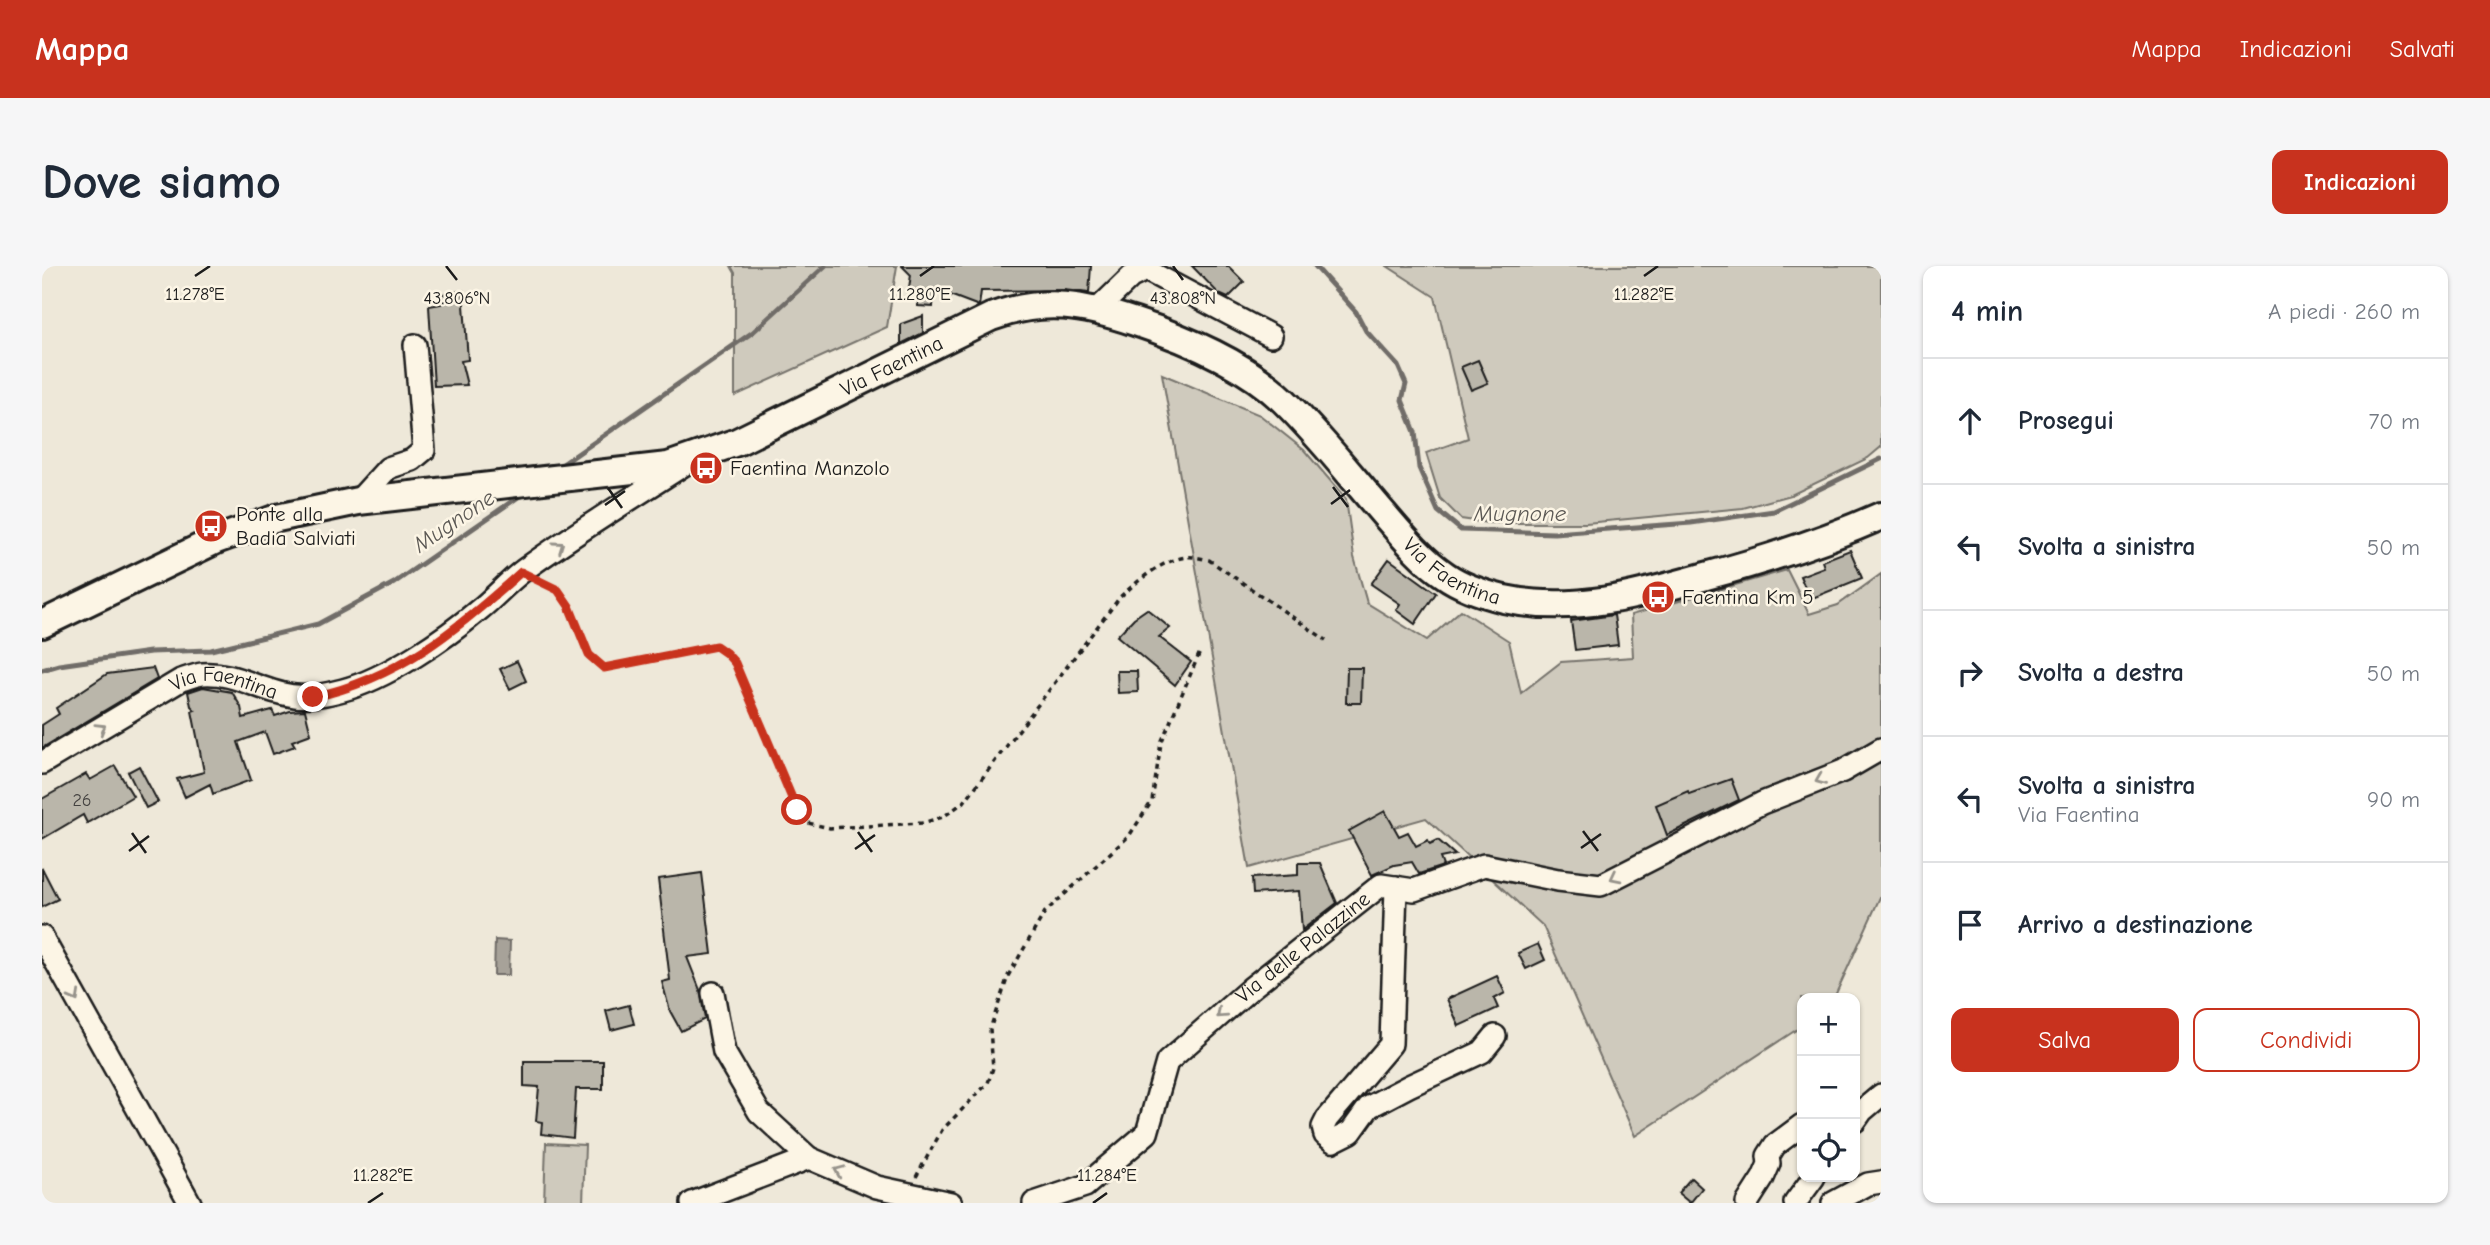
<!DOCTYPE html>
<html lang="it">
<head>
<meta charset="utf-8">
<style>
  :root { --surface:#fff; --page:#f6f6f7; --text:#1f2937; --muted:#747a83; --line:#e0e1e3; --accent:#c8321e }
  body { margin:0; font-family:"Comic Neue",sans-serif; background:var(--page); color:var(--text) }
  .controls { position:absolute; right:21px; bottom:21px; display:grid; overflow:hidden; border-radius:14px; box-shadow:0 2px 5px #0004 }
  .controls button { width:63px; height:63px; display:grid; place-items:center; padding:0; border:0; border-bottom:2px solid var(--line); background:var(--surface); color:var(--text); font:35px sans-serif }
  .stop { position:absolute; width:21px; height:21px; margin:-16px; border:5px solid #c8321e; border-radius:50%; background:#fff }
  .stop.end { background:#c8321e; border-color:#fff; box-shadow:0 2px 7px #0008 }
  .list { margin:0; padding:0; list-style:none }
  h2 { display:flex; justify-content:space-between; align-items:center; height:91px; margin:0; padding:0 28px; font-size:30px }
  h2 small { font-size:23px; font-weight:400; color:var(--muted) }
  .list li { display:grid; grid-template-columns:46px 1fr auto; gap:21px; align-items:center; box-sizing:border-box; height:126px; padding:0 28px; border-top:2px solid var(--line) }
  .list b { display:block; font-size:26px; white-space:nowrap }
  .list p { margin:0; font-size:23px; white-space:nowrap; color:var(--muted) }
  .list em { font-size:23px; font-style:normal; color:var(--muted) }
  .actions { display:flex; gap:14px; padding:21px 28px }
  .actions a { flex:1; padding:16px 0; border:2px solid var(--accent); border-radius:14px; text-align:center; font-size:24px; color:var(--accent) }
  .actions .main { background:var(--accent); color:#fff }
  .icon { flex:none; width:38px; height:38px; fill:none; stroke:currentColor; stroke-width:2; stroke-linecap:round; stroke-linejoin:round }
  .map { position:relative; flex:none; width:1839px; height:937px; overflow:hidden; border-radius:14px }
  header { display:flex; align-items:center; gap:42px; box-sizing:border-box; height:98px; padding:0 35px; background:var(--accent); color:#fff }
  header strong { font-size:33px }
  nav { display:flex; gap:38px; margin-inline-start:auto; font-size:24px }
  .intro { display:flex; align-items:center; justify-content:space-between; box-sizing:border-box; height:168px; padding:0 42px }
  h1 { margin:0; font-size:49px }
  .button { padding:18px 32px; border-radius:14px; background:var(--accent); color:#fff; font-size:24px; font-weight:700 }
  main { display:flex; gap:42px; padding:0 42px }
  aside { flex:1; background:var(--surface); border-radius:14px; box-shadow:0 2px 5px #0004 }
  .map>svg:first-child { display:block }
</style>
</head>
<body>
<header>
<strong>Mappa</strong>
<nav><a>Mappa</a><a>Indicazioni</a><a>Salvati</a></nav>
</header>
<div class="intro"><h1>Dove siamo</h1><a class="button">Indicazioni</a></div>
<main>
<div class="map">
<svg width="1839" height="937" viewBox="0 0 1839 937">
  <rect width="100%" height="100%" fill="#eee8d9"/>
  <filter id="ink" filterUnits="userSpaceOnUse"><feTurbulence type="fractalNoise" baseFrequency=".0143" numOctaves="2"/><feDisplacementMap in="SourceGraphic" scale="14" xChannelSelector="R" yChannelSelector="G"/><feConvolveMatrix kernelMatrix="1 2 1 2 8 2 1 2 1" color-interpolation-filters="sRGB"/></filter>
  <g filter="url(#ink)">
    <g fill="#cfcabd" stroke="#76736c" stroke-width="2">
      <polygon points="689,0 855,0 845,61 693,130 693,7"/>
      <polygon points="1345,0 1839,0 1839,181 1826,192 1749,229 1701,242 1544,257 1446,257 1419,253 1398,232 1384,187 1426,172 1393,31"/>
      <polygon points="1120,108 1218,149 1262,184 1304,233 1312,291 1325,337 1385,374 1419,344 1467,375 1479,427 1519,396 1591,391 1589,349 1745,304 1767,348 1796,339 1839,308 1839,629 1792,732 1760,732 1760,760 1593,870 1501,660 1384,552 1207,602"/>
      <polygon points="504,877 543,879 541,937 502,937"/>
    </g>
    <polygon fill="#a7a299" stroke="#6f6c67" stroke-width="2" points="453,674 468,675 467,709 452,709"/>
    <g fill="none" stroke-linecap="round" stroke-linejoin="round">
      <g stroke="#6f6c67" stroke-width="5">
        <polyline points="1273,0 1314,46 1324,65 1356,100 1364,118 1360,134 1373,166 1377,202 1396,245 1419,264 1512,267 1649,257 1732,245 1839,193"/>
        <polyline points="515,202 711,66 783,0"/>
        <polyline points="0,404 17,399 108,386 169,384 276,358 352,317 482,227"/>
      </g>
    </g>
    <g fill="#bab6aa" stroke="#1c1c1c" stroke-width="2">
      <polygon points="860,0 1049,0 1047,27 1022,24 939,25 937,40 892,23 891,41 876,40 876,31 866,28 869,9"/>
      <polygon points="1150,0 1186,0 1202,16 1186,32 1177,28"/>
      <polygon points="421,25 426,94 419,95 425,119 392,120 387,40 399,38 398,28"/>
      <polygon points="881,50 881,67 859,78 859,58"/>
      <polygon points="1436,94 1446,117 1429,124 1419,101"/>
      <polygon points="1808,284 1820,312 1768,333 1758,310 1782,301 1780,295"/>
      <polygon points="1347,293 1394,327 1373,358 1354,344 1358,338 1329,318"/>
      <polygon points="1105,343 1128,362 1117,371 1149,396 1133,419 1075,370 1092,352"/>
      <polygon points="1572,349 1576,379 1533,384 1529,355"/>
      <polygon points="475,395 484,415 468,423 458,403"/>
      <polygon points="111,402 115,413 0,482 0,459 17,448 14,442 65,408"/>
      <polygon points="1305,402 1320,402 1319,437 1304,437"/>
      <polygon points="1075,405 1095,405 1096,426 1076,427"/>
      <polygon points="161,421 190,426 199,441 201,452 230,444 233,450 248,445 263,444 269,468 250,475 253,480 231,488 223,466 196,476 209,514 171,528 168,518 143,531 135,513 162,506 150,445 153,444 149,440 146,426"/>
      <polygon points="73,500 91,530 45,557 41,549 0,573 0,533 44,508 48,514"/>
      <polygon points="97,500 116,536 104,542 86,506"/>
      <polygon points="1689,513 1697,534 1625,569 1614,539 1646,525 1647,528"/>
      <polygon points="1343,545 1357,570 1366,566 1374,580 1386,574 1388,578 1396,574 1413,589 1398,592 1401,600 1377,608 1370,596 1352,599 1330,609 1307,565"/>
      <polygon points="1256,597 1278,597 1295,637 1260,664 1257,625 1211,628 1210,612 1256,609"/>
      <polygon points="0,602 16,633 0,641"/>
      <polygon points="660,607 670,688 645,691 658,724 663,753 639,765 628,745 620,716 628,714 616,613"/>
      <polygon points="1496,678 1503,694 1484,703 1476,687"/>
      <polygon points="1455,710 1463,727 1452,733 1456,742 1417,760 1405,733"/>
      <polygon points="587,739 592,758 569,764 564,745"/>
      <polygon points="482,795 561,795 561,823 534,823 531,872 499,868 500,856 494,855 497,821 482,820"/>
      <polygon points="1649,912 1660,922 1648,937 1636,927"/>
    </g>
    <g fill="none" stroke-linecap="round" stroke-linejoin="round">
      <defs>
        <g id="minor">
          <polyline points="1055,44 1089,11 1104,4 1229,70"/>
          <polyline points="316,235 346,202 370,194 382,184 373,79"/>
          <path id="s1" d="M0 497 139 414C146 412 153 409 160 408 193 405 221 427 253 430 269 432 285 428 301 424 344 413 404 372 438 343 453 331 466 316 482 304 534 266 589 233 643 198"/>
          <polyline points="1354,621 1349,778 1285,853 1281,861 1283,869 1291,875 1309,866 1327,841 1367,820 1440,786 1453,770"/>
          <polyline points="0,671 148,937"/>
          <polyline points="671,727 682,786 717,846 767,892"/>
          <polyline points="1813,855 1820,845 1839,829"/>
          <polyline points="650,937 767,892 835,921 909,937"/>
          <path id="s2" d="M992 937 1043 920 1105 867 1125 796 1209 722 1339 619 1372 624 1442 599 1516 614 1559 619 1720 537 1801 505 1839 483"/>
          <polyline points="1705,937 1721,912 1727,898 1726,890 1733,879 1760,859"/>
          <polyline points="1753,937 1772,911"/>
          <polyline points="1791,937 1826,918 1839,916"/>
        </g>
        <g id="major">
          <path id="s3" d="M0 358 174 274 235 252 316 235 626 200 695 176 949 51C1002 31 1042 39 1093 56 1145 73 1202 97 1242 135 1277 169 1308 209 1340 246 1359 268 1379 293 1403 309 1420 321 1442 328 1462 333 1532 348 1597 329 1664 310 1724 294 1782 275 1839 250"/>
        </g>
      </defs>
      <use href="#minor" stroke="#1c1c1c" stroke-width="26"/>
      <use href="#major" stroke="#1c1c1c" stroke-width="32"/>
      <g stroke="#1c1c1c" stroke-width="3.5" stroke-dasharray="5 5" stroke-linecap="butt">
        <path d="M497 315 516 324 527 340 547 389 562 402 674 380 684 387 693 397 755 543 766 557 788 562 880 557 901 551 922 536 1078 331C1096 315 1119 294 1145 291 1152 290 1161 293 1167 294L1284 374"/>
        <polyline points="874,911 900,864 946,817 951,802 948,763 966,710 1003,646 1087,570 1110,535 1119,477 1158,386"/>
      </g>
      <use href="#minor" stroke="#fcf5e5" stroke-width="21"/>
      <use href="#major" stroke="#fcf5e5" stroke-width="26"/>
    </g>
    <defs><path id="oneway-chevron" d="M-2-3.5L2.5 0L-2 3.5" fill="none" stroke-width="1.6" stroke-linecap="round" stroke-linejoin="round" transform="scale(1.75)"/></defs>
    <g stroke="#97938b">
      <use href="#oneway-chevron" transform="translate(517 280) rotate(-35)"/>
      <use href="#oneway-chevron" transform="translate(59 462) rotate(-31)"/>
      <use href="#oneway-chevron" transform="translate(1778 514) rotate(158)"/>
      <use href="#oneway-chevron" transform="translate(1573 611) rotate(153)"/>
      <use href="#oneway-chevron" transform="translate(33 731) rotate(61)"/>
      <use href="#oneway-chevron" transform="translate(1179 748) rotate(138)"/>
      <use href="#oneway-chevron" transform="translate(797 905) rotate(-157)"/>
    </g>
  </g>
  <g fill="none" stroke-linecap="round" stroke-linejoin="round" filter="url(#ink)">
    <path stroke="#c8321e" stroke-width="9" d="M271 431C356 413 416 363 479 306L516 324 527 340 547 389 562 402 674 380 684 387 693 397 755 544"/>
  </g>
  <path fill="none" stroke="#1c1c1c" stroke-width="2.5" d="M404 0 415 14M1131 0 1141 14M153 10 168 0M878 10 892 0M1602 10 1616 0M1291 221 1306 241M566 222 580 242M1289 238 1308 224M563 239 583 225M1541 565 1556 585M816 566 830 586M90 567 104 587M1539 582 1559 568M813 583 833 569M87 585 107 570M326 937 341 927M1051 937 1065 927"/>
  <defs>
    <symbol id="bus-disc" viewBox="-11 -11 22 22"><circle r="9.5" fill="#c8321e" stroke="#fcf5e5"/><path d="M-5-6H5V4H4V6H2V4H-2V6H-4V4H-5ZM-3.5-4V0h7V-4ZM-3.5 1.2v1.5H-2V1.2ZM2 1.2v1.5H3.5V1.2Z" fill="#fff"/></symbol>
  </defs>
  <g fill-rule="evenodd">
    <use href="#bus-disc" x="645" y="183" width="38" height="38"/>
    <use href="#bus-disc" x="150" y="241" width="38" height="38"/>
    <use href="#bus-disc" x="1597" y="312" width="38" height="38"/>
  </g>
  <g text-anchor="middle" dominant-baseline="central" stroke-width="5" stroke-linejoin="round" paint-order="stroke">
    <g font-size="18" fill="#444240">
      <text x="40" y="534">26</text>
    </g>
    <g font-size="21" fill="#1c1c1c" stroke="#fcf5e5">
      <text stroke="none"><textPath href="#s3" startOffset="898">Via Faentina</textPath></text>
      <text stroke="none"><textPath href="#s3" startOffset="1568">Via Faentina</textPath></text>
      <text stroke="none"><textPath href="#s1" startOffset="206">Via Faentina</textPath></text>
      <text stroke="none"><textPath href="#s2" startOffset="387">Via delle Palazzine</textPath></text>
    </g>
    <g font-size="21" fill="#1c1c1c" stroke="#fcf5e5" text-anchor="start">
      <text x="688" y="202">Faentina Manzolo</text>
      <text x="194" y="248">Ponte alla<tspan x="194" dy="24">Badia Salviati</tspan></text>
      <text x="1640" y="331">Faentina Km 5</text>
    </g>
    <g font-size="23" font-style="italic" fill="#5b5854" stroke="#fcf5e5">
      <text x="1478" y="247">Mugnone</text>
      <text transform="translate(412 255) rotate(-34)">Mugnone</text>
    </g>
  </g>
  <g font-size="18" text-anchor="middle" fill="#1c1c1c" stroke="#fcf5e5" stroke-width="5" stroke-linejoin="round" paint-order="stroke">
    <text x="153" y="34">11.278°E</text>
    <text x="878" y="34">11.280°E</text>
    <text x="1602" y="34">11.282°E</text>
    <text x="415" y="38">43.806°N</text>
    <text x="1141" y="38">43.808°N</text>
    <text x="341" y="915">11.282°E</text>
    <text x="1065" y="915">11.284°E</text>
  </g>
</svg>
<div class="controls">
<button>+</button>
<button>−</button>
<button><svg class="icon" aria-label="locate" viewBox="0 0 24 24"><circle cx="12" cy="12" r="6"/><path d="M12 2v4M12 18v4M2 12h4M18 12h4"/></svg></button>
</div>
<div class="stop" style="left:755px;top:544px"></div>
<div class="stop end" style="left:271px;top:431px"></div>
</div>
<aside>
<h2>4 min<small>A piedi · 260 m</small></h2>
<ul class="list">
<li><svg class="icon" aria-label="ahead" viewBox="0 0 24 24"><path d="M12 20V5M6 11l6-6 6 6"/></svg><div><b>Prosegui</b></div><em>70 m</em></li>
<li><svg class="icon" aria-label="left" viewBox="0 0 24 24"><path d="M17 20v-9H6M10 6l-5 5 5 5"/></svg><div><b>Svolta a sinistra</b></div><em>50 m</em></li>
<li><svg class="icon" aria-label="right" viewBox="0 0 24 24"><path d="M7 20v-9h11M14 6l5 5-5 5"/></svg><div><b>Svolta a destra</b></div><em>50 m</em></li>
<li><svg class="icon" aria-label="left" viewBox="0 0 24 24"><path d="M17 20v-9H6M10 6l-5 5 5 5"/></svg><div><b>Svolta a sinistra</b><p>Via Faentina</p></div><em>90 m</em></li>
<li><svg class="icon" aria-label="arrive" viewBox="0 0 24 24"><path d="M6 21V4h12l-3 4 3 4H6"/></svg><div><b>Arrivo a destinazione</b></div></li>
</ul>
<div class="actions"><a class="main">Salva</a><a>Condividi</a></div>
</aside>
</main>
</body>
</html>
